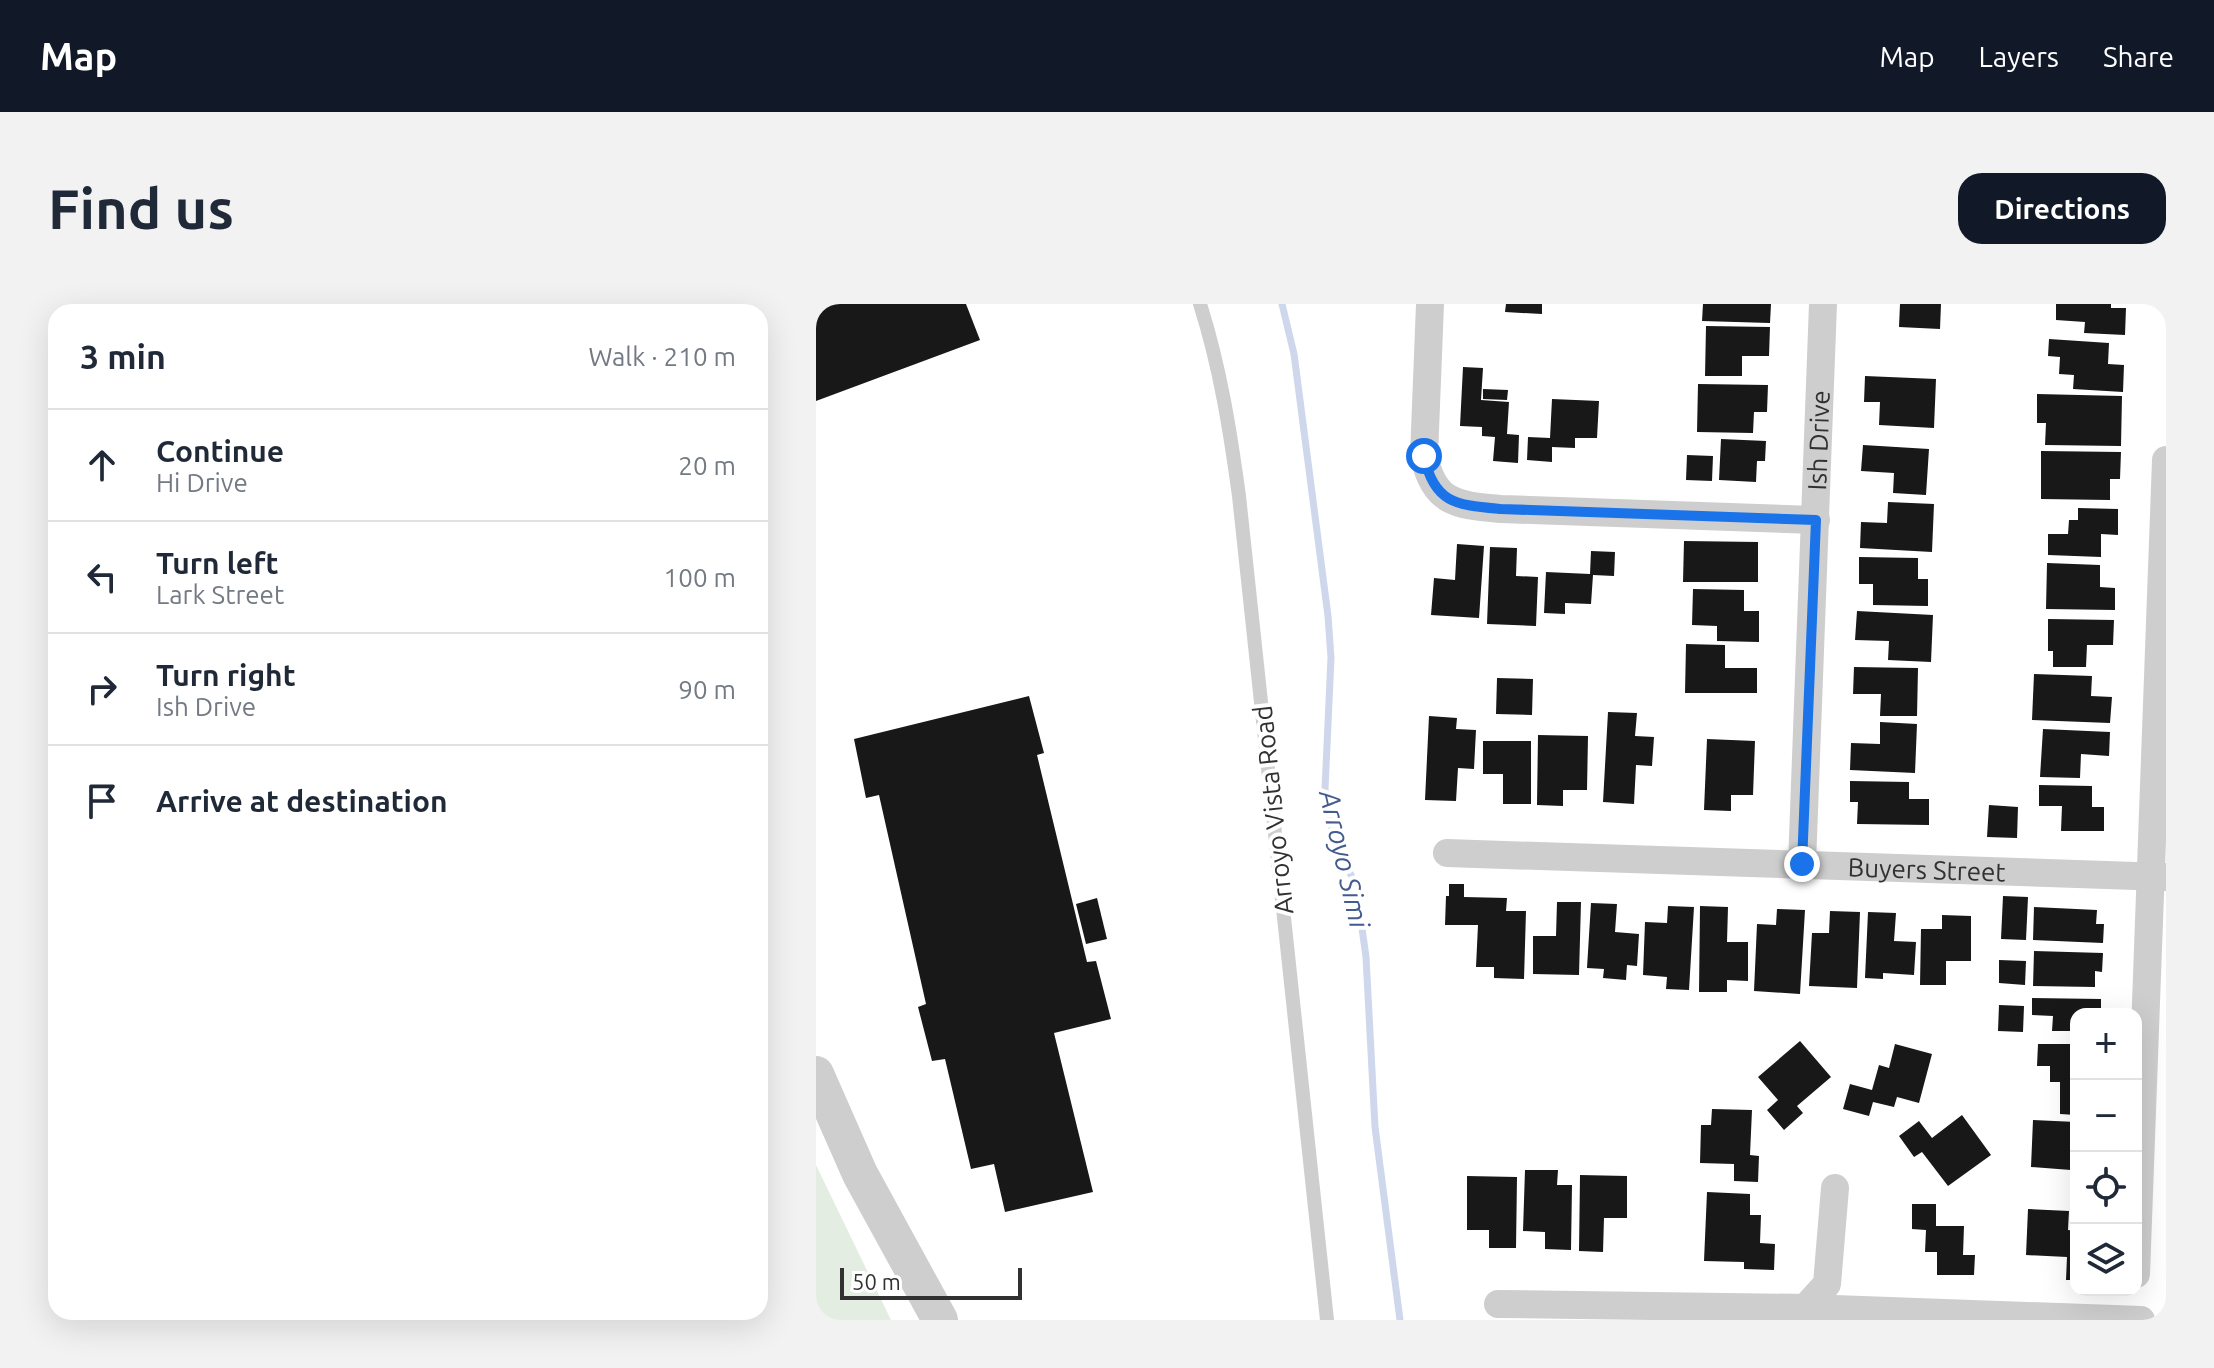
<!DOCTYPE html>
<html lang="en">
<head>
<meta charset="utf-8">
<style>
  :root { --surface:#fff; --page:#f2f2f3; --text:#1f2937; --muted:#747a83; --line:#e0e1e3; --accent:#111827 }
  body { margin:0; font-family:Ubuntu,sans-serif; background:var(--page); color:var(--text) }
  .controls { position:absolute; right:24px; bottom:24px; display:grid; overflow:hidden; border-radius:16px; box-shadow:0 8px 32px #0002 }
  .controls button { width:72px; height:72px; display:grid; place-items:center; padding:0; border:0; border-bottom:2px solid var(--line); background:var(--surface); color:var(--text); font:40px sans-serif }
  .scale { position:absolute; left:24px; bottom:20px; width:182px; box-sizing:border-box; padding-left:8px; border:4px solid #313131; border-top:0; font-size:22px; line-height:28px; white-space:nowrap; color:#313131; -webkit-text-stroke:6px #fff; paint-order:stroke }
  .stop { position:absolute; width:24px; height:24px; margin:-18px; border:6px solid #1a73e8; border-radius:50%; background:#fff }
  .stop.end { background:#1a73e8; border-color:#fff; box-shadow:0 2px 8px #0008 }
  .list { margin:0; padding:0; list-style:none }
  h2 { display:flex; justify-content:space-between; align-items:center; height:104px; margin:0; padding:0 32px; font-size:34px }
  h2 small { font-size:26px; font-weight:400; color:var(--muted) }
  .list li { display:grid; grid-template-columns:52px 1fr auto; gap:24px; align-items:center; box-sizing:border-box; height:112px; padding:0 32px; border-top:2px solid var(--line) }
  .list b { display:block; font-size:30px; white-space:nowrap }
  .list p { margin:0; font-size:26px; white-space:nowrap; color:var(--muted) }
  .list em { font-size:26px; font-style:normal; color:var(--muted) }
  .icon { flex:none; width:44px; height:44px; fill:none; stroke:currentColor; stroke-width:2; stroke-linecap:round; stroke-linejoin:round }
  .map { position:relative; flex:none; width:1350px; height:1016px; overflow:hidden; border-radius:24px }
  header { display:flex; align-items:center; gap:48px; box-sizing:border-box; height:112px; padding:0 40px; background:var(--accent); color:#fff }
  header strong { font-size:38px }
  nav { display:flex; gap:44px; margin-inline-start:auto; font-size:28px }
  .intro { display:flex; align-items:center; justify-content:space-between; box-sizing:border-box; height:192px; padding:0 48px }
  h1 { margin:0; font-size:56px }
  .button { padding:20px 36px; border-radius:24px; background:var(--accent); color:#fff; font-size:28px; font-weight:700 }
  main { display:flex; gap:48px; padding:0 48px }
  aside { flex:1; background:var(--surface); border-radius:24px; box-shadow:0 8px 32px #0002 }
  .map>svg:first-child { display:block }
</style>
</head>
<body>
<header>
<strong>Map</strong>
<nav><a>Map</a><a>Layers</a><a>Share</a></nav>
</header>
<div class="intro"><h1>Find us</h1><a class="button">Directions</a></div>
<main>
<aside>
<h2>3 min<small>Walk · 210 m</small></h2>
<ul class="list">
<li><svg class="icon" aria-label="ahead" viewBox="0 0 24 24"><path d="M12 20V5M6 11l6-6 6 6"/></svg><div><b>Continue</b><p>Hi Drive</p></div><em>20 m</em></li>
<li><svg class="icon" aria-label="left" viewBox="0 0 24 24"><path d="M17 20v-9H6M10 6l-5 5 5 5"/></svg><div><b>Turn left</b><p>Lark Street</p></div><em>100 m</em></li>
<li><svg class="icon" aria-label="right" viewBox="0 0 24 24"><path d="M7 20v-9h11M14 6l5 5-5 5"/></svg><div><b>Turn right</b><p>Ish Drive</p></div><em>90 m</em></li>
<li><svg class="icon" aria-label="arrive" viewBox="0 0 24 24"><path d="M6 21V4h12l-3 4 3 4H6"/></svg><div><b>Arrive at destination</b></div></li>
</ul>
</aside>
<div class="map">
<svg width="1350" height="1016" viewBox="0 0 1350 1016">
  <rect width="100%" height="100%" fill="#fff"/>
  <polygon fill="#e4ede1" points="0,861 75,1016 0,1016"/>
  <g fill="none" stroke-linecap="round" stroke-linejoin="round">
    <polyline stroke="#ced7eb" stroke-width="7" points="466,0 478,50 512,312 515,354 509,485 518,537 540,581 550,653 559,823 584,1016"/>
  </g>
  <g fill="#181818">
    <polygon points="0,0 150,0 164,36 0,97"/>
    <polygon points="690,0 726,0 726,10 689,8"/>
    <polygon points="887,0 955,0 954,19 886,17"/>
    <polygon points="1084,0 1125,0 1124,25 1083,23"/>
    <polygon points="1240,0 1295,0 1295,4 1310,4 1309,31 1268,29 1269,18 1240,16"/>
    <polygon points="890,22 954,23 953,52 926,52 926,72 889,72"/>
    <polygon points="1233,35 1293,39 1292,60 1308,61 1307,88 1257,85 1258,71 1243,70 1244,53 1232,52"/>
    <polygon points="647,63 667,64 665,96 693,98 691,130 703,131 702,159 677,157 679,133 666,132 666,123 644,122"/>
    <polygon points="1049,72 1120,75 1118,124 1063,121 1064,98 1048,98"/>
    <polygon points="882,80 952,81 951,108 938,108 937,129 881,128"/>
    <polygon points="667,85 692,86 691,96 667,95"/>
    <polygon points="1221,90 1306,92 1305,142 1229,141 1230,119 1221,119"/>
    <polygon points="736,95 783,97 781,134 759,134 759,144 736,143 736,158 711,156 712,133 734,134"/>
    <polygon points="905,135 950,137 949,157 941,157 940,178 903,176"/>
    <polygon points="1047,141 1113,145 1110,191 1077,189 1078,169 1045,167"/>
    <polygon points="1225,147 1305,148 1304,175 1294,175 1294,196 1225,195"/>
    <polygon points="871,151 897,152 896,177 870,176"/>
    <polygon points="1072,198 1118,200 1116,248 1044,244 1045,218 1071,219"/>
    <polygon points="1262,204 1302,205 1302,231 1285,230 1285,253 1232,251 1232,230 1252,230 1253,216 1262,216"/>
    <polygon points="868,237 942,238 942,278 867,278"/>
    <polygon points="641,240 668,242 663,314 615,311 618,274 639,276"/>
    <polygon points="674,243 701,244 700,272 722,273 720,322 671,320"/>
    <polygon points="775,247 799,248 798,272 777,271 775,300 749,299 749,310 728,309 730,268 774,270"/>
    <polygon points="1043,253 1102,254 1102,275 1112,275 1112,302 1057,301 1057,280 1043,280"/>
    <polygon points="1231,259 1284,261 1284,283 1299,284 1299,306 1230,305"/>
    <polygon points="877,285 928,286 928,307 943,307 943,338 901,337 901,322 876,321"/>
    <polygon points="1041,307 1117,311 1115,358 1072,356 1073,337 1039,336"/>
    <polygon points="1232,315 1298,316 1297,341 1271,341 1270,363 1237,363 1237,347 1232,347"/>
    <polygon points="870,340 909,341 909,364 941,364 941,389 869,389"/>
    <polygon points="1038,363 1102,364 1101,412 1064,412 1065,390 1037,390"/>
    <polygon points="1218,370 1276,372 1275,392 1296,393 1294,419 1216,416"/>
    <polygon points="681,374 717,375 716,411 680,410"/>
    <polygon points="213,392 228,449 221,451 271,658 280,657 295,715 238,729 277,888 189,908 178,860 155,865 129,755 116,757 102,703 110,700 63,491 50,494 38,435"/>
    <polygon points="792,408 821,409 819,432 838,433 836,462 820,461 818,500 787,498"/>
    <polygon points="613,412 641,414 640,425 660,426 658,465 642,464 640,497 609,496"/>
    <polygon points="1064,418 1101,420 1099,469 1034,466 1035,439 1064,440"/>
    <polygon points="1227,425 1294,428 1293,452 1265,450 1264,474 1224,473"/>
    <polygon points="722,431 772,432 771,486 747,486 747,502 721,501"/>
    <polygon points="891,435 939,437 937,491 915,491 915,507 888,506"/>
    <polygon points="667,437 715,437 715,500 687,500 687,470 667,470"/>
    <polygon points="1034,477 1093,478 1093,495 1113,495 1113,521 1041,520 1042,498 1034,498"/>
    <polygon points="1223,481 1276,482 1276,503 1288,503 1288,527 1245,527 1246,502 1223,502"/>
    <polygon points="1173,501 1202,503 1201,534 1171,533"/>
    <polygon points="633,580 648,580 648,593 691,594 690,607 710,607 708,675 678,674 678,663 660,663 662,621 629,621 630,592 633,592"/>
    <polygon points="1187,592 1212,593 1210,636 1185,635"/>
    <polygon points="281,594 291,635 270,640 260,600"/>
    <polygon points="741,598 765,598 763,671 717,670 717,632 740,632"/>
    <polygon points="775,599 801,600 799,628 823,630 821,662 811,661 810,676 787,674 788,665 771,664"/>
    <polygon points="852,602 878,603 873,686 850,685 851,673 827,671 829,618 851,619"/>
    <polygon points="884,602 912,603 911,638 932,638 932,677 911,676 911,688 883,688"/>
    <polygon points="1218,603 1281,606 1280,620 1288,620 1287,639 1217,636"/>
    <polygon points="961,605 989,606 984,690 938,687 941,620 960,621"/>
    <polygon points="1014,607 1044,608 1041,684 993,682 996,629 1013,629"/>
    <polygon points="1052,608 1080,609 1078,637 1100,638 1098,671 1067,669 1067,675 1049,674"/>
    <polygon points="1126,611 1155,612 1155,657 1130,657 1130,681 1104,681 1105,625 1126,625"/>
    <polygon points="1218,647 1287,649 1286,668 1279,667 1279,683 1217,682"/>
    <polygon points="1183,656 1210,657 1209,681 1183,679"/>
    <polygon points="1216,694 1285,695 1285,710 1260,710 1260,727 1236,727 1237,712 1216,711"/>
    <polygon points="1183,701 1208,702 1207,728 1182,727"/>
    <polygon points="984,737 1015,773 981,802 987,809 968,826 951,806 962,796 942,773"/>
    <polygon points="1079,740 1116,750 1103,799 1081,793 1078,803 1057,798 1053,812 1027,805 1034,780 1056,786 1063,761 1073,764"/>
    <polygon points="1222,740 1260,740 1260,811 1244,810 1244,778 1234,778 1234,762 1221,762"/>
    <polygon points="896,805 936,806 934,851 943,852 942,878 918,877 918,860 884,859 885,821 895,821"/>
    <polygon points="1146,811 1175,851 1132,882 1106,848 1098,853 1083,832 1103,817 1116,834"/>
    <polygon points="1217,816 1260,818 1260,888 1254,888 1255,866 1215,863"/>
    <polygon points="709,866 742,866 741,881 756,881 755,946 729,945 729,928 707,927"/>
    <polygon points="764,871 811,872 811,914 788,914 787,948 763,947"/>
    <polygon points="651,872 701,873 700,944 673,944 673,926 651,926"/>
    <polygon points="891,888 934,890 934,911 945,911 944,939 959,940 958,966 928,965 928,958 888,957"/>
    <polygon points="1096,900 1120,900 1120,922 1148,922 1147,951 1159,951 1158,971 1121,971 1121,948 1109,948 1110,926 1096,925"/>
    <polygon points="1212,905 1253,907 1252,926 1260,927 1260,976 1250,976 1251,953 1210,951"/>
  </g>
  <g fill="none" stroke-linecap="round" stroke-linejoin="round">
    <path stroke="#cecece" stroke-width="14" d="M384 0C404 63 414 126 423 192L511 1016"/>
    <g stroke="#cecece" stroke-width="28">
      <path d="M614 0 608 152C618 200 641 201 685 205L1000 216"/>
      <path id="s1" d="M631 549 1350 573"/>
      <path id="s2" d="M986 560 1007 0"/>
      <polyline points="1320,970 1350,156"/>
      <polyline points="682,1000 991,1004 1325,1016"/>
      <polyline points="982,1012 1011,980 1019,884"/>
    </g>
    <polyline stroke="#cecece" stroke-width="36" points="0,770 44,870 124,1016"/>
  </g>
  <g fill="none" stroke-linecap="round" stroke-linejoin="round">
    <path stroke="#1a73e8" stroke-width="10" d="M608 152C618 200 641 201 685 205L1000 216 986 560"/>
  </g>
  <g text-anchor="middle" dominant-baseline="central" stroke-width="8" stroke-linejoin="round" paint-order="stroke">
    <g font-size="26" fill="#313131" stroke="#fff">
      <text stroke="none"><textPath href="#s2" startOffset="424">Ish Drive</textPath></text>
      <text transform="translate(457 506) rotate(-96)">Arroyo Vista Road</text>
      <text stroke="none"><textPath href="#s1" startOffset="480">Buyers Street</textPath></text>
    </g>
    <g font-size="28" font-style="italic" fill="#435b8f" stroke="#fff">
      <text transform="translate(529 555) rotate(77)">Arroyo Simi</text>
    </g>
  </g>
</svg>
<div class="controls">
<button>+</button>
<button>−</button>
<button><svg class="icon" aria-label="locate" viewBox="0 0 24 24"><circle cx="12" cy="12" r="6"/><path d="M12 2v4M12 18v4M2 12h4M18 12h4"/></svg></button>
<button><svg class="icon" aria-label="layers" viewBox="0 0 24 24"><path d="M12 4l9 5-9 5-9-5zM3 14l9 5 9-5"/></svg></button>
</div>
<div class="scale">50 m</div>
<div class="stop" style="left:608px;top:152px"></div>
<div class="stop end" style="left:986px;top:560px"></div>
</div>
</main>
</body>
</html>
